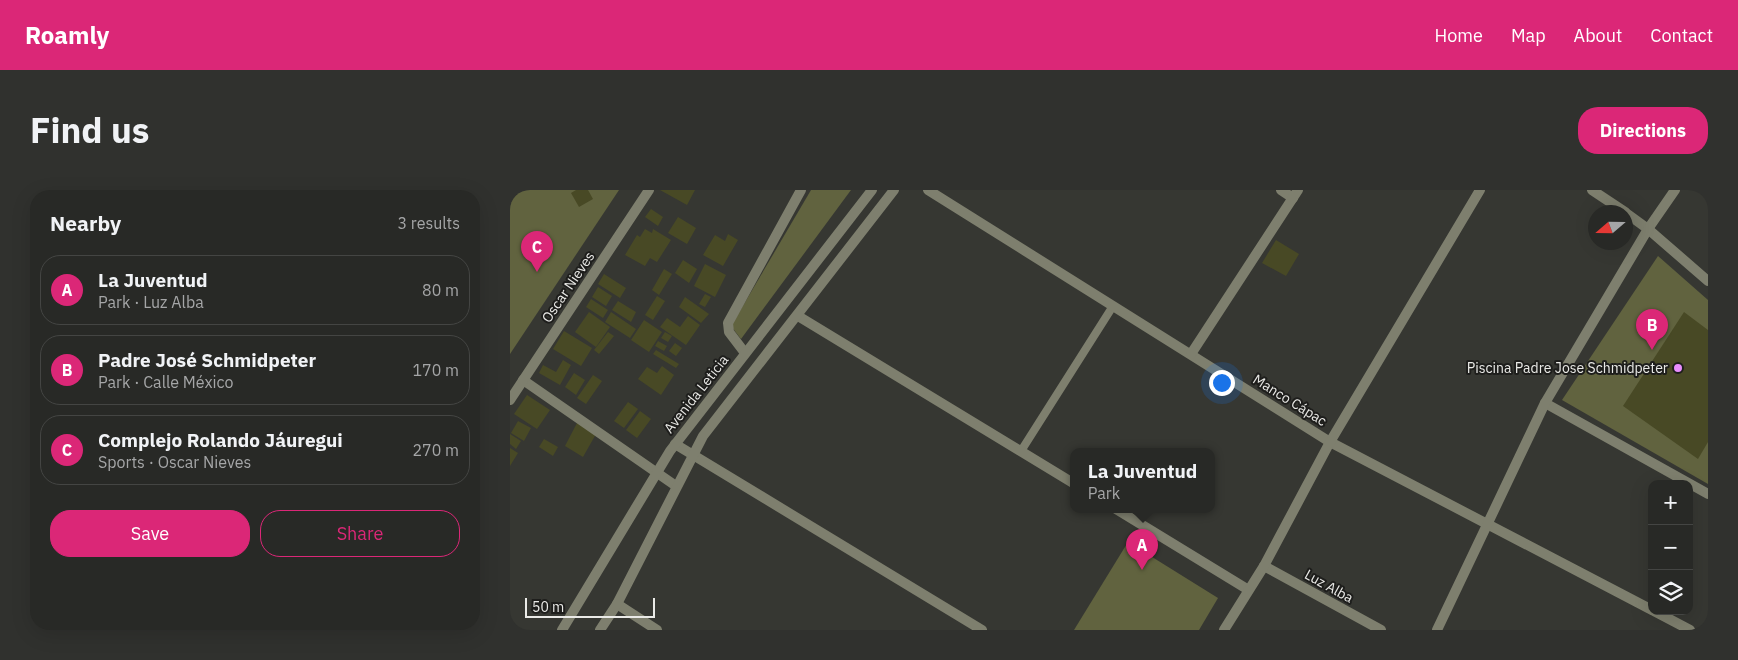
<!DOCTYPE html>
<html lang="en">
<head>
<meta charset="utf-8">
<style>
  :root { --surface:#282926; --page:#30312e; --text:#f1f3f6; --muted:#a5a6a7; --line:#444543; --accent:#db2777 }
  body { margin:0; font-family:"IBM Plex Sans",sans-serif; background:var(--page); color:var(--text) }
  .controls { position:absolute; right:15px; bottom:15px; display:grid; overflow:hidden; border-radius:10px; box-shadow:0 5px 20px #0002 }
  .controls button { width:45px; height:45px; display:grid; place-items:center; padding:0; border:0; border-bottom:1px solid var(--line); background:var(--surface); color:var(--text); font:25px sans-serif }
  .compass { position:absolute; left:1078px; top:15px; width:45px; height:45px; border-radius:50%; background:var(--surface); box-shadow:0 5px 20px #0002; rotate:250deg }
  .scale { position:absolute; left:15px; bottom:12px; width:130px; box-sizing:border-box; padding-left:5px; border:2px solid #eaeae7; border-top:0; font-size:14px; line-height:18px; white-space:nowrap; color:#eaeae7; -webkit-text-stroke:4px #1e1e1c; paint-order:stroke }
  .you { position:absolute; left:711px; top:192px; width:18px; height:18px; margin:-12px; border:4px solid #fff; border-radius:50%; background:#1a73e8; box-shadow:0 0 0 8px #1a73e833 }
  .badge { display:grid; place-items:center; width:32px; height:32px; border-radius:50%; background:var(--accent); color:#fff; font-size:16px; font-weight:700 }
  .pin { position:absolute; translate:-50% -41px; filter:drop-shadow(0 1px 2px #0008) }
  .pin::after { content:''; position:absolute; top:26px; width:18px; height:15px; background:inherit; clip-path:polygon(0 0,100% 0,50% 100%) }
  .popup { position:absolute; left:560px; top:258px; width:145px; height:65px; box-sizing:border-box; display:grid; place-content:center; border-radius:10px; background:var(--surface); filter:drop-shadow(0 1px 4px #0005); font-size:16px; white-space:nowrap; color:var(--muted) }
  .popup b { font-size:19px; color:var(--text) }
  .popup::after { content:''; position:absolute; left:50%; top:100%; margin-left:-10px; border:10px solid transparent; border-top-color:var(--surface) }
  .list { margin:0; padding:0; list-style:none }
  h2 { display:flex; justify-content:space-between; align-items:center; height:65px; margin:0; padding:0 20px; font-size:21px }
  h2 small { font-size:16px; font-weight:400; color:var(--muted) }
  .list li { display:grid; grid-template-columns:32px 1fr auto; gap:15px; align-items:center; box-sizing:border-box; height:70px; margin:0 10px 10px; padding:0 10px; border:1px solid var(--line); border-radius:20px }
  .list b { display:block; font-size:19px; white-space:nowrap }
  .list p { margin:0; font-size:16px; white-space:nowrap; color:var(--muted) }
  .list em { font-size:16px; font-style:normal; color:var(--muted) }
  .actions { display:flex; gap:10px; padding:15px 20px }
  .actions a { flex:1; padding:11px 0; border:1px solid var(--accent); border-radius:20px; text-align:center; font-size:18px; color:var(--accent) }
  .actions .main { background:var(--accent); color:#fff }
  .icon { flex:none; width:28px; height:28px; fill:none; stroke:currentColor; stroke-width:2; stroke-linecap:round; stroke-linejoin:round }
  .map { position:relative; flex:none; width:1198px; height:440px; overflow:hidden; border-radius:20px }
  header { display:flex; align-items:center; gap:30px; box-sizing:border-box; height:70px; padding:0 25px; background:var(--accent); color:#fff }
  header strong { font-size:24px }
  nav { display:flex; gap:28px; margin-inline-start:auto; font-size:18px }
  .intro { display:flex; align-items:center; justify-content:space-between; box-sizing:border-box; height:120px; padding:0 30px }
  h1 { margin:0; font-size:35px }
  .button { padding:12px 22px; border-radius:20px; background:var(--accent); color:#fff; font-size:18px; font-weight:700 }
  main { display:flex; gap:30px; padding:0 30px }
  aside { flex:1; background:var(--surface); border-radius:20px; box-shadow:0 5px 20px #0002 }
  .map>svg:first-child { display:block }
</style>
</head>
<body>
<header>
<strong>Roamly</strong>
<nav><a>Home</a><a>Map</a><a>About</a><a>Contact</a></nav>
</header>
<div class="intro"><h1>Find us</h1><a class="button">Directions</a></div>
<main>
<aside>
<h2>Nearby<small>3 results</small></h2>
<ul class="list">
<li><span class="badge">A</span><div><b>La Juventud</b><p>Park · Luz Alba</p></div><em>80 m</em></li>
<li><span class="badge">B</span><div><b>Padre José Schmidpeter</b><p>Park · Calle México</p></div><em>170 m</em></li>
<li><span class="badge">C</span><div><b>Complejo Rolando Jáuregui</b><p>Sports · Oscar Nieves</p></div><em>270 m</em></li>
</ul>
<div class="actions"><a class="main">Save</a><a>Share</a></div>
</aside>
<div class="map">
<svg width="1198" height="440" viewBox="0 0 1198 440">
  <rect width="100%" height="100%" fill="#363732"/>
  <g fill="#61633f">
    <polygon points="0,0 109,0 0,164"/>
    <polygon points="301,0 341,0 231,149 221,136"/>
    <polygon points="1148,66 1198,110 1198,294 1052,210"/>
    <polygon points="618,352 708,408 689,440 564,440"/>
  </g>
  <g fill="#484925">
    <polygon points="66,0 78,0 83,9 69,17 61,3"/>
    <polygon points="150,0 185,0 177,15"/>
    <polygon points="141,19 153,27 148,36 135,27"/>
    <polygon points="168,27 186,38 177,54 158,43"/>
    <polygon points="135,39 142,43 143,39 161,50 147,72 140,68 135,76 115,65 127,45 130,47"/>
    <polygon points="218,44 228,50 213,76 193,65 205,45 215,51"/>
    <polygon points="766,50 789,64 776,86 752,73"/>
    <polygon points="173,70 187,79 179,93 165,83"/>
    <polygon points="195,74 216,85 205,107 184,96"/>
    <polygon points="154,79 162,84 149,105 142,100"/>
    <polygon points="94,84 116,98 110,108 88,94"/>
    <polygon points="88,97 102,106 96,116 82,107"/>
    <polygon points="195,104 201,107 195,117 189,114"/>
    <polygon points="147,106 155,111 143,130 135,125"/>
    <polygon points="175,107 199,124 191,133 169,117"/>
    <polygon points="81,109 98,120 93,128 76,117"/>
    <polygon points="108,111 126,122 121,132 102,120"/>
    <polygon points="79,122 100,137 86,157 65,142"/>
    <polygon points="101,122 126,139 120,148 95,132"/>
    <polygon points="1174,122 1198,140 1198,252 1188,269 1113,216"/>
    <polygon points="178,126 190,135 176,155 150,137 157,128 170,137"/>
    <polygon points="134,130 152,142 139,162 121,150"/>
    <polygon points="54,141 82,158 71,176 43,159"/>
    <polygon points="98,142 104,146 89,164 84,160"/>
    <polygon points="155,142 162,146 158,152 151,148"/>
    <polygon points="148,151 157,156 154,161 145,156"/>
    <polygon points="165,153 172,158 166,166 159,161"/>
    <polygon points="146,160 169,174 166,178 143,164"/>
    <polygon points="53,170 61,175 50,195 29,183 33,175 46,182"/>
    <polygon points="152,176 164,185 151,205 128,189 137,177 147,183"/>
    <polygon points="64,183 75,190 66,205 55,197"/>
    <polygon points="83,185 92,191 76,214 67,208"/>
    <polygon points="17,205 40,220 27,239 4,224"/>
    <polygon points="118,212 128,219 114,238 104,231"/>
    <polygon points="130,221 141,229 127,248 116,240"/>
    <polygon points="8,231 21,238 14,251 1,243"/>
    <polygon points="67,233 86,244 73,267 55,256"/>
    <polygon points="0,244 11,251 6,259 0,254"/>
    <polygon points="34,249 48,257 43,266 29,257"/>
    <polygon points="0,258 8,263 0,276"/>
  </g>
  <g fill="none" stroke-linecap="round" stroke-linejoin="round">
    <polyline stroke="#7e7f6e" stroke-width="8" points="511,261 603,116"/>
    <g stroke="#7e7f6e" stroke-width="10">
      <polyline points="418,0 820,252 1142,420"/>
      <polyline points="771,0 783,8"/>
      <polyline points="1082,0 1115,22"/>
      <polyline points="1116,23 1138,39 1198,91"/>
      <polyline points="288,126 563,293"/>
      <polyline points="235,163 219,142 218,133 291,0"/>
      <polyline points="681,164 788,0"/>
      <polyline points="13,190 166,296"/>
      <polyline points="0,210 139,0"/>
      <polyline points="1035,213 1198,304"/>
      <polyline points="165,254 472,440"/>
      <polyline points="606,319 737,399"/>
      <polyline points="754,376 871,440"/>
      <polyline points="107,414 147,440"/>
      <polyline points="1144,421 1180,440"/>
      <polyline points="714,440 754,376 820,252 970,0"/>
      <polyline points="927,440 1035,213 1138,39 1165,0"/>
    </g>
    <g stroke="#7e7f6e" stroke-width="10">
      <polyline points="52,440 160,261 362,0"/>
      <polyline points="90,440 107,414 193,246 384,0"/>
    </g>
  </g>
  <circle fill="#e98dfd" stroke="#1e1e1c" stroke-width="2" cx="1168" cy="178" r="5"/>
  <g text-anchor="middle" dominant-baseline="central" stroke-width="4" stroke-linejoin="round" paint-order="stroke">
    <g font-size="14" fill="#eaeae7" stroke="#1e1e1c">
      <text transform="translate(58 97) rotate(-56)">Oscar Nieves</text>
      <text transform="translate(186 204) rotate(-52)">Avenida Leticia</text>
      <text transform="translate(780 210) rotate(32)">Manco Cápac</text>
      <text transform="translate(819 396) rotate(29)">Luz Alba</text>
    </g>
    <g font-size="14" fill="#eaeae7" stroke="#1e1e1c" text-anchor="end">
      <text x="1158" y="178">Piscina Padre Jose Schmidpeter</text>
    </g>
  </g>
</svg>
<div class="controls">
<button>+</button>
<button>−</button>
<button><svg class="icon" aria-label="layers" viewBox="0 0 24 24"><path d="M12 4l9 5-9 5-9-5zM3 14l9 5 9-5"/></svg></button>
</div>
<svg class="compass" viewBox="-18 -18 36 36"><path d="M0-13l5 13h-10z" fill="#e53935"/><path d="M0 13l5-13h-10z" fill="#a5a6a7"/></svg>
<div class="scale">50 m</div>
<div class="you"></div>
<div class="pin badge" style="left:632px;top:380px">A</div>
<div class="popup"><b>La Juventud</b>Park</div>
<div class="pin badge" style="left:1142px;top:160px">B</div>
<div class="pin badge" style="left:27px;top:82px">C</div>
</div>
</main>
</body>
</html>
